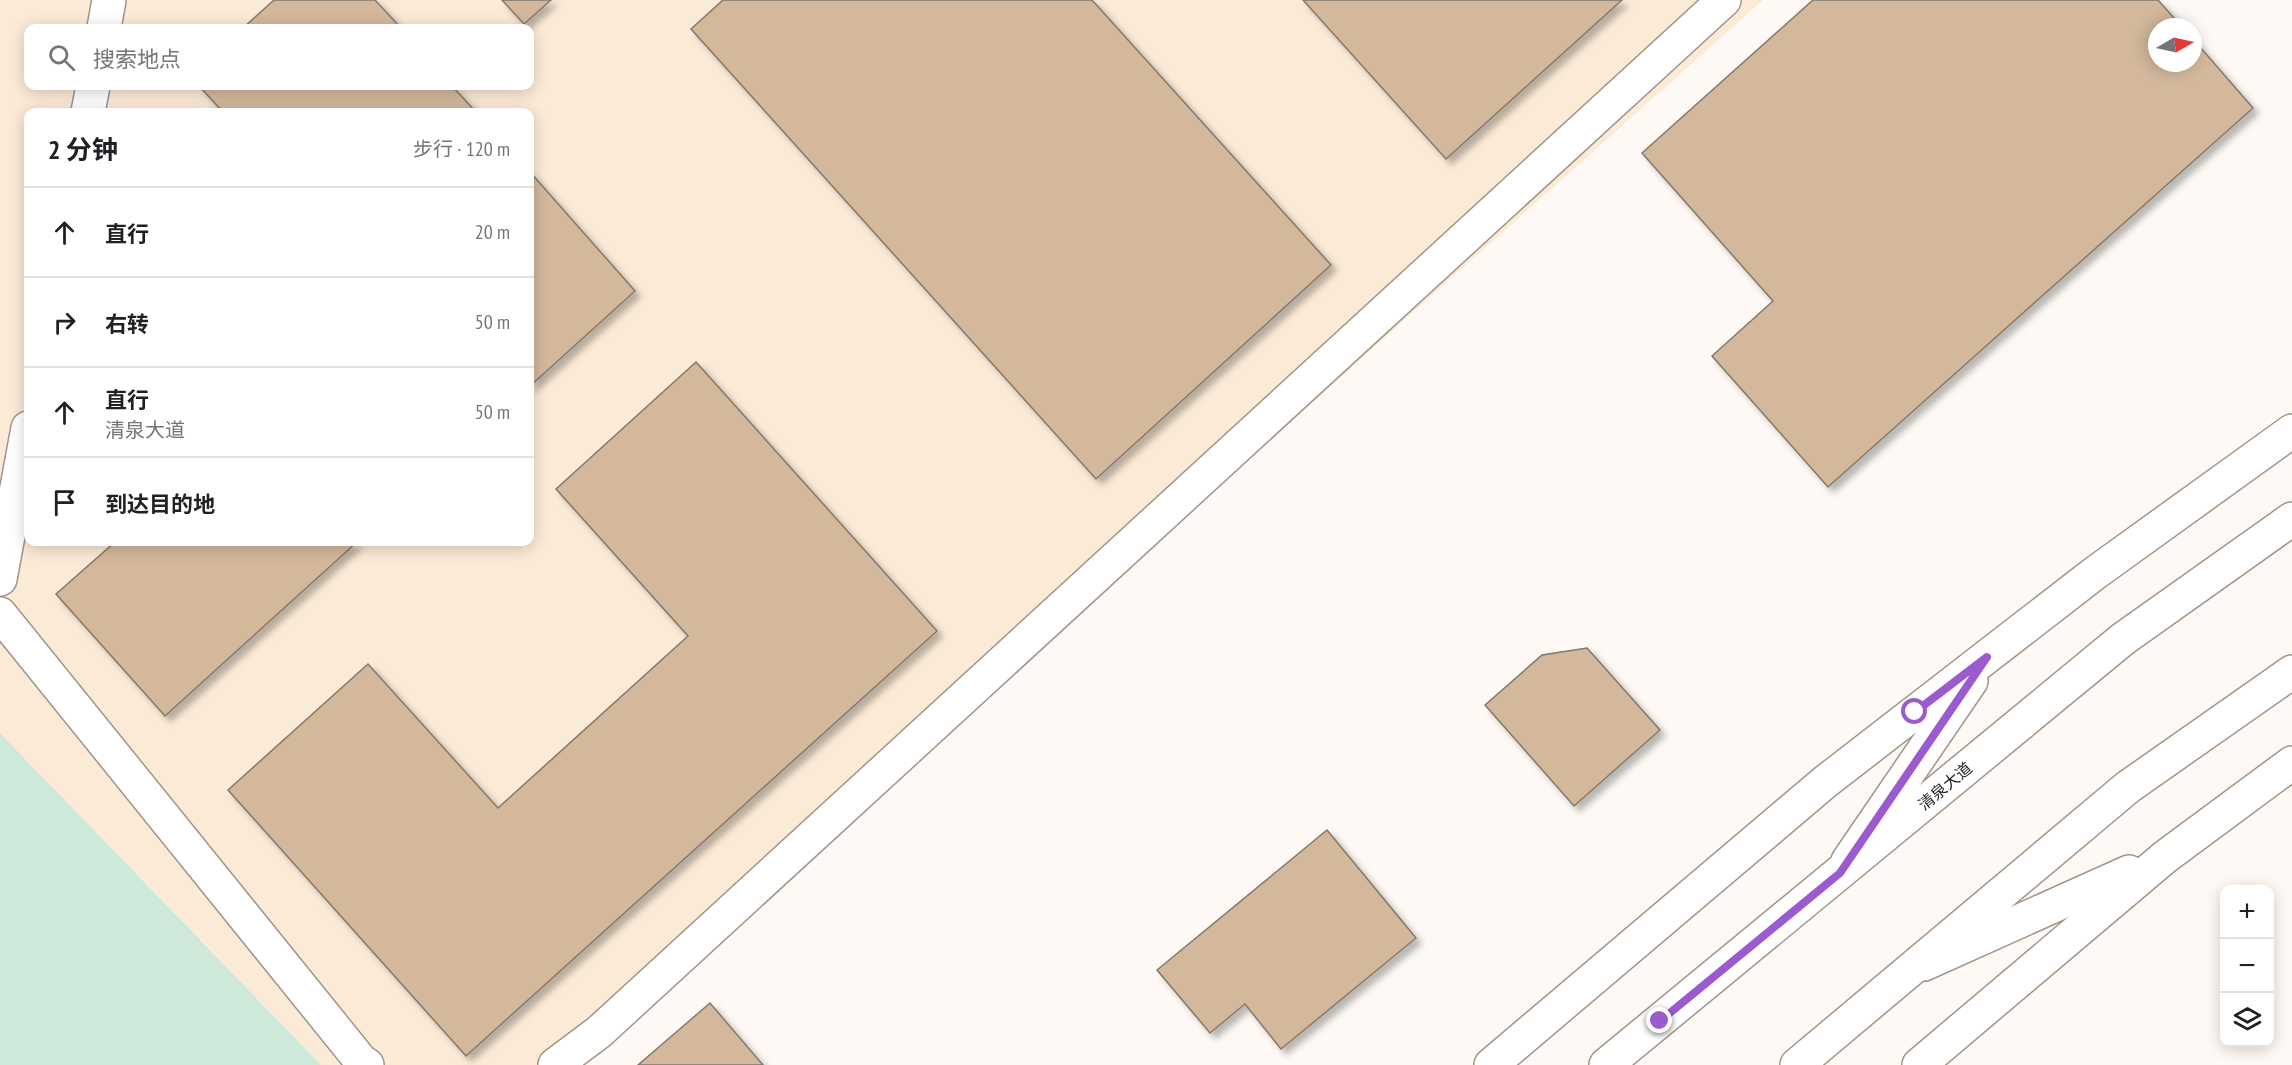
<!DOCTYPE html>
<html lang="zh">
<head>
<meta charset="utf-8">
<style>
  :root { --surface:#fff; --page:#f6f6f6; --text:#202124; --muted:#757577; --line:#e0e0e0 }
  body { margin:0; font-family:"PT Sans Narrow","Noto Sans SC",sans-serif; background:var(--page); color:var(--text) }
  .controls { position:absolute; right:18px; bottom:18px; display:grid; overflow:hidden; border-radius:12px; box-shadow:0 3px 15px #0003 }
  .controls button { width:54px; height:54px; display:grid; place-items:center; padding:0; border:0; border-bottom:2px solid var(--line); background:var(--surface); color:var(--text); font:30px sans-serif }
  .compass { position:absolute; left:2148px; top:18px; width:54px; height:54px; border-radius:50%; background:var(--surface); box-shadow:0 3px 15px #0003; rotate:81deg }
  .stop { position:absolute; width:18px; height:18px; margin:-14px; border:4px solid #9c5acf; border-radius:50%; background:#fff }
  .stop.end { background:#9c5acf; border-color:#fff; box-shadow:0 2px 6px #0008 }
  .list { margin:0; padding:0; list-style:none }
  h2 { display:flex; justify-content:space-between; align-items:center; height:78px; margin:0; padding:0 24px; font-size:26px }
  h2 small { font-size:20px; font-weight:400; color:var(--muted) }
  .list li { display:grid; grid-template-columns:39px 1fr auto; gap:18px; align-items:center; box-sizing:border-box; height:90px; padding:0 24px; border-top:2px solid var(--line) }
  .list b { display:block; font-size:22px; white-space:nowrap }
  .list p { margin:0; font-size:20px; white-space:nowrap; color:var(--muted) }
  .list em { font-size:20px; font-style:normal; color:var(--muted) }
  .icon { flex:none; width:33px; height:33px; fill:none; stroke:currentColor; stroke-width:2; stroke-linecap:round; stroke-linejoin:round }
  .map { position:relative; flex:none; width:2292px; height:1065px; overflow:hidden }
  .search { position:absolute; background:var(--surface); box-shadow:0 3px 15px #0003; left:24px; top:24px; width:510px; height:66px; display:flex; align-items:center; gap:15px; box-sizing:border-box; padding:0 21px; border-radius:12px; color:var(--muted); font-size:22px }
  .panel { position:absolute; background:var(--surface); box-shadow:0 3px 15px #0003; left:24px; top:108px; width:510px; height:438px; border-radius:12px }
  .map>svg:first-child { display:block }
</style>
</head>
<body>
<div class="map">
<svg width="2292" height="1065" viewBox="0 0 2292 1065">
  <defs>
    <filter id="shadow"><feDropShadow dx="5.5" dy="5.5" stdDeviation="3" flood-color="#0004"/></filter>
  </defs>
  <rect width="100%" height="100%" fill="#fef9f4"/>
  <path fill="#fbead6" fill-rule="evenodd" d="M0 0H1763L569 1065H321L0 733ZM28 28H530V86H28ZM28 112H530V542H28Z"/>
  <polygon fill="#cee9da" points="0,733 321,1065 0,1065"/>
  <g fill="#d3b89b" stroke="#83786c" stroke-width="1.5" filter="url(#shadow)">
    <polygon points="274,0 375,0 401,28 243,28"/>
    <polygon points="502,0 551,0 524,24"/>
    <polygon points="723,0 1092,0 1331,265 1096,479 691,29"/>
    <polygon points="1303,0 1622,0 1446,159"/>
    <polygon points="1813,0 2158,0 2182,27 2157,27 2157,63 2193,63 2193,39 2253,108 1828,487 1712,356 1773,301 1642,153"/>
    <polygon points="199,86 452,86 476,112 223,112"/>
    <polygon points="530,172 635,291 530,386"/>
    <polygon points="696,362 937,631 466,1056 228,790 368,664 498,808 688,636 556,489"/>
    <polygon points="115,542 357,542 165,716 56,594"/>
    <polygon points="1587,648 1660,730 1574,806 1485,705 1542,655"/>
    <polygon points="1327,830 1416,938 1281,1049 1245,1004 1210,1033 1157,970"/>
    <polygon points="710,1003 763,1065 638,1065"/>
  </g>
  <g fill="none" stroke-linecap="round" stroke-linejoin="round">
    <defs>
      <g id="minor">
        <polyline points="104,28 109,0"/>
        <polyline points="88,112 93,86"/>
        <polyline points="0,579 28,428"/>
        <polyline points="0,614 361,1061 367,1065"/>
        <polyline points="1848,861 1971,681"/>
        <polyline points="1924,964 2129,872"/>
        <polyline points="555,1065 599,1032 1724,0"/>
        <polyline points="1491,1065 1825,782 2095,573 2292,431"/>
        <polyline points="1919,1065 2165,857 2292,763"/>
      </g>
      <g id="major">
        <polyline points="1606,1065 2123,639 2292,519"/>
        <polyline points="1797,1065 2128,787 2292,672"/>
      </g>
    </defs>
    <use href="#minor" stroke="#a19589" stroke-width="36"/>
    <use href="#major" stroke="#a19589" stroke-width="36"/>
    <use href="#minor" stroke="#fff" stroke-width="33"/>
    <use href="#major" stroke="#fff" stroke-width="33"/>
  </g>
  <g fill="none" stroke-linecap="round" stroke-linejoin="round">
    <polyline stroke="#9c5acf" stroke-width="8" points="1660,1021 1840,873 1987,657 1915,712"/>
  </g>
  <g text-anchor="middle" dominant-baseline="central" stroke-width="4.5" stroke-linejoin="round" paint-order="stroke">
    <g font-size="16" fill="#231f1a" stroke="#fff">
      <text transform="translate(1945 786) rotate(-40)">清泉大道</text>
    </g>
  </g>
</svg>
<div class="controls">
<button>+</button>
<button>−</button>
<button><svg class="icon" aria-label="layers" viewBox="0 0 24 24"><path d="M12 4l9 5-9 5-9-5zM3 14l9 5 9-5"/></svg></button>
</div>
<svg class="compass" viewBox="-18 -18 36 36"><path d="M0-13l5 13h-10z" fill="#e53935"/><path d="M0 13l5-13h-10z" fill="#757577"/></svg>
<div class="stop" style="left:1915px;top:712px"></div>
<div class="stop end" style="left:1660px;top:1021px"></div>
<div class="search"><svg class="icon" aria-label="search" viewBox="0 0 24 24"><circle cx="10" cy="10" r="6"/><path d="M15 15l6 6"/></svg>搜索地点</div>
<section class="panel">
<h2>2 分钟<small>步行 · 120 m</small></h2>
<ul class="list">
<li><svg class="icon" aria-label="ahead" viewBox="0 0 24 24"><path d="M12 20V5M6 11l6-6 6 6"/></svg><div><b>直行</b></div><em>20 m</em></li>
<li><svg class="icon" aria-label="right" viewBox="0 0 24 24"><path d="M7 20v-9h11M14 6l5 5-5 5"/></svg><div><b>右转</b></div><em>50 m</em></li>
<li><svg class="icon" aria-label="ahead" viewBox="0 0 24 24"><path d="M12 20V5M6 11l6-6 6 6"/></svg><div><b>直行</b><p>清泉大道</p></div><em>50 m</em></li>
<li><svg class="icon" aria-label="arrive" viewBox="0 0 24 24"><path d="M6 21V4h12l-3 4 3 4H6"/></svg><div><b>到达目的地</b></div></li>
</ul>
</section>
</div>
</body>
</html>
